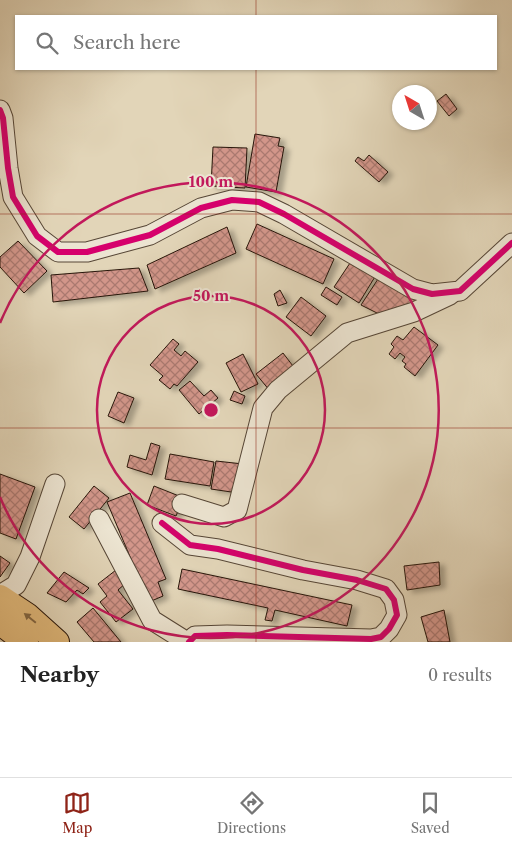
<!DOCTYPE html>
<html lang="en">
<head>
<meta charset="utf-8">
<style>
  :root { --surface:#fff; --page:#f2f2f2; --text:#222; --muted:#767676; --line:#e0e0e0; --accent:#8f2418 }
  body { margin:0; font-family:"Libre Caslon Text",serif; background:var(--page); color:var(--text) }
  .compass { position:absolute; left:392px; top:85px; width:45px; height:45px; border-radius:50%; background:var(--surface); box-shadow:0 1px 4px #0004; rotate:321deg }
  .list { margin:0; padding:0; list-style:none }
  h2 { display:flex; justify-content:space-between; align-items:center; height:65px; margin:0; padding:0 20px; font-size:21px }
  h2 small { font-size:16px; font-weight:400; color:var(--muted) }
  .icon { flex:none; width:28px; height:28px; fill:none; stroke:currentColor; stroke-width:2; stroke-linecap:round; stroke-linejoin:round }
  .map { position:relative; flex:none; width:512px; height:642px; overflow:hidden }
  .search { position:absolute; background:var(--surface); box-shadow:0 1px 4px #0004; left:15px; right:15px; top:15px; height:55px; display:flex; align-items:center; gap:12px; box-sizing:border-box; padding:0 18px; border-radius:0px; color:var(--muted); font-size:19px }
  .sheet { height:135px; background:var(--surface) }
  nav { display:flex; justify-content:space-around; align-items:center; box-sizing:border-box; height:70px; border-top:1px solid var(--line); background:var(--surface); font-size:14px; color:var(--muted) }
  nav a { display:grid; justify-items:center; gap:2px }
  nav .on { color:var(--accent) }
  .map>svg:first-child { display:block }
</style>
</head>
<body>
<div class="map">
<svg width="512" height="642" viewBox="0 0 512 642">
  <defs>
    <pattern id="building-cross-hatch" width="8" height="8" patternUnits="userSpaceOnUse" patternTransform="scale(1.25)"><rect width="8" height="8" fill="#d2968a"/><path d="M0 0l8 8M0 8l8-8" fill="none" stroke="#aa796f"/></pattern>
    <filter id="shadow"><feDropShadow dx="5.5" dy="3" stdDeviation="2.5" flood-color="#0004"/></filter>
  </defs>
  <rect width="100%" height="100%" fill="#e2d5b8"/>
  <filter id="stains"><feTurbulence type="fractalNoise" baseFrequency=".004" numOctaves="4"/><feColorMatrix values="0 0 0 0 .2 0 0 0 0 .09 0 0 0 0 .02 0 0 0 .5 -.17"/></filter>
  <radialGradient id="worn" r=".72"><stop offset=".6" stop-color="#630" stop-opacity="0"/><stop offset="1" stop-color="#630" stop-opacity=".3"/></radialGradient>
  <g fill="url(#building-cross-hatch)" stroke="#28160b" filter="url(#shadow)">
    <polygon points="446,94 457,109 449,116 437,101"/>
    <polygon points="255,134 280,138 278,146 284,147 276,192 246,187"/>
    <polygon points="213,147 247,148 245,188 211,186"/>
    <polygon points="369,155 388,172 379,182 355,161 358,157 364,161"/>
    <polygon points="257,224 334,259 323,284 246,249"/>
    <polygon points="227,227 236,253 155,289 147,265"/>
    <polygon points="18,241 47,271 24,293 0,267 0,257"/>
    <polygon points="352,260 376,275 359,303 334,287"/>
    <polygon points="139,268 148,291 53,302 51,275"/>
    <polygon points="380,276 421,300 383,316 361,305"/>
    <polygon points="326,287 342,297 337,305 321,295"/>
    <polygon points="280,290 287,303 278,306 274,294"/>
    <polygon points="301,297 326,316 311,336 286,317"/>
    <polygon points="414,327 438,345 415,376 404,367 406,364 402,361 405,357 400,353 395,359 389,354 394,347 391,344 397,336 403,340"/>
    <polygon points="173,339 179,344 174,350 181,356 185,351 198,362 177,386 174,384 170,389 159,380 163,376 150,365"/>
    <polygon points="283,353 296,370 270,391 256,374"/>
    <polygon points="243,354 258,384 241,392 226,363"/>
    <polygon points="190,381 204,396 211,390 218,398 199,414 179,390"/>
    <polygon points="234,391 245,396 242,404 230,400"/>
    <polygon points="118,392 134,398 124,423 108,416"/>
    <polygon points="151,443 160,446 152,475 127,467 130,455 146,460"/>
    <polygon points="170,454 214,462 210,486 165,479"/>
    <polygon points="216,461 243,464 238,493 211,489"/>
    <polygon points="0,474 35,487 16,539 0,533"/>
    <polygon points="94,486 109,498 84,529 69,517"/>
    <polygon points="154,486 184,498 176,516 147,505"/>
    <polygon points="130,493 166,579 158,582 163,596 149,602 107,502"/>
    <polygon points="0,556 10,563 0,577"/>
    <polygon points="439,562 440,585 407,590 404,566"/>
    <polygon points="182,569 352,605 347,626 275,610 272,621 265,620 268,608 178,589"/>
    <polygon points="116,570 126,583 118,590 133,609 116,622 100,602 107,596 98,584"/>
    <polygon points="64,572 89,588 83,594 77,590 66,602 47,593"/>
    <polygon points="93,608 121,642 94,642 77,622"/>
    <polygon points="444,610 450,642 428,642 421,617"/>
  </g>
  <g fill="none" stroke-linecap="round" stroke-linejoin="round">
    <defs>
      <g id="minor">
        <polyline points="0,110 3,118 8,168 13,197 37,236 58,252 87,252 150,235 201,208 232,200 259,202 284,214 413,289 432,294 460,291 512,243"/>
        <polyline points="182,504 224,517 237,510 263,408 278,390 347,333 414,312 450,295"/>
        <polyline points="99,519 152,620 187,642"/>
        <polyline points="162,523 190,545 218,549 303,570 357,580 386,589 394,600 397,615 389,629 381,637 371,639 227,635 195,636 189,642"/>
        <polyline points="0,595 16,585 30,557 55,484"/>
      </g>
      <g id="major">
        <polyline points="0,597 27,615 57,642"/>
        <polyline points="0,623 26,642"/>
      </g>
    </defs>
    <use href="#minor" stroke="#564636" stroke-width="21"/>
    <use href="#major" stroke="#28160b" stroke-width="26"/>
    <use href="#minor" stroke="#ece4d1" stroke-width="19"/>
    <use href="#major" stroke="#e1ba7c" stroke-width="24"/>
    <defs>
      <g id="cycleway">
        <polyline points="0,110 3,118 8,168 13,197 37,236 58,252 87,252 150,235 201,208 232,200 259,202 284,214 413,289 432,294 460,291 512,243"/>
        <polyline points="162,523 190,545 218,549 303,570 357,580 386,589 394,600 397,615 389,629 381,637 371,639 227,635 195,636 189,642"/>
      </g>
    </defs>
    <use href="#cycleway" stroke="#ece4d1" stroke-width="9"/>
    <use href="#cycleway" stroke="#d6006c" stroke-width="6"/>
  </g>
  <defs><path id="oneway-solid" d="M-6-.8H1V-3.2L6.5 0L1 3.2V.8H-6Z" transform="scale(1.25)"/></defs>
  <use fill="#846844" href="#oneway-solid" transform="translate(30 618) rotate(-141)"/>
  <path fill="none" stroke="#8f2418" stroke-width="1" stroke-opacity="0.55" d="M256 0V16M256 69V642M0 214H512M0 428H512"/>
  <g fill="none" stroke="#c2185b" stroke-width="2.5">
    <circle cx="211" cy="410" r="114"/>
    <path d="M0 323A228 228 0 1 1 0 497"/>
  </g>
  <circle cx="211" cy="410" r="8" fill="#c2185b" stroke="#ece4d1" stroke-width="2.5"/>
  <g font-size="15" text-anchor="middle" font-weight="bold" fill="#c2185b" stroke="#ece4d1" stroke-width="4" stroke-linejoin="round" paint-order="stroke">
    <text x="211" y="187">100 m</text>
    <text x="211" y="301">50 m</text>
  </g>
  <rect width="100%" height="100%" filter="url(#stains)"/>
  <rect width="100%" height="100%" fill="url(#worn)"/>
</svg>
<svg class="compass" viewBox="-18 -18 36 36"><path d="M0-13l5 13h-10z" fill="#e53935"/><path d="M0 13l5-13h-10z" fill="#767676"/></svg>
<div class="search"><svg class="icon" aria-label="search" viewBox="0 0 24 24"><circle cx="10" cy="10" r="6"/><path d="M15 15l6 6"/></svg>Search here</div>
</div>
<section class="sheet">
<h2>Nearby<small>0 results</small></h2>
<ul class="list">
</ul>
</section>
<nav>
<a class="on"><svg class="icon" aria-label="map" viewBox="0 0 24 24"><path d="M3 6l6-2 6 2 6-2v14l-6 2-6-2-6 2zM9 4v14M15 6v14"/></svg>Map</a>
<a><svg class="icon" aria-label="directions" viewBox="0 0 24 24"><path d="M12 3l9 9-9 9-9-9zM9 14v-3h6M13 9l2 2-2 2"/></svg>Directions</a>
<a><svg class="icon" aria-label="saved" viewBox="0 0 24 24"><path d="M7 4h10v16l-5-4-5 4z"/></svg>Saved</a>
</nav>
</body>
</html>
